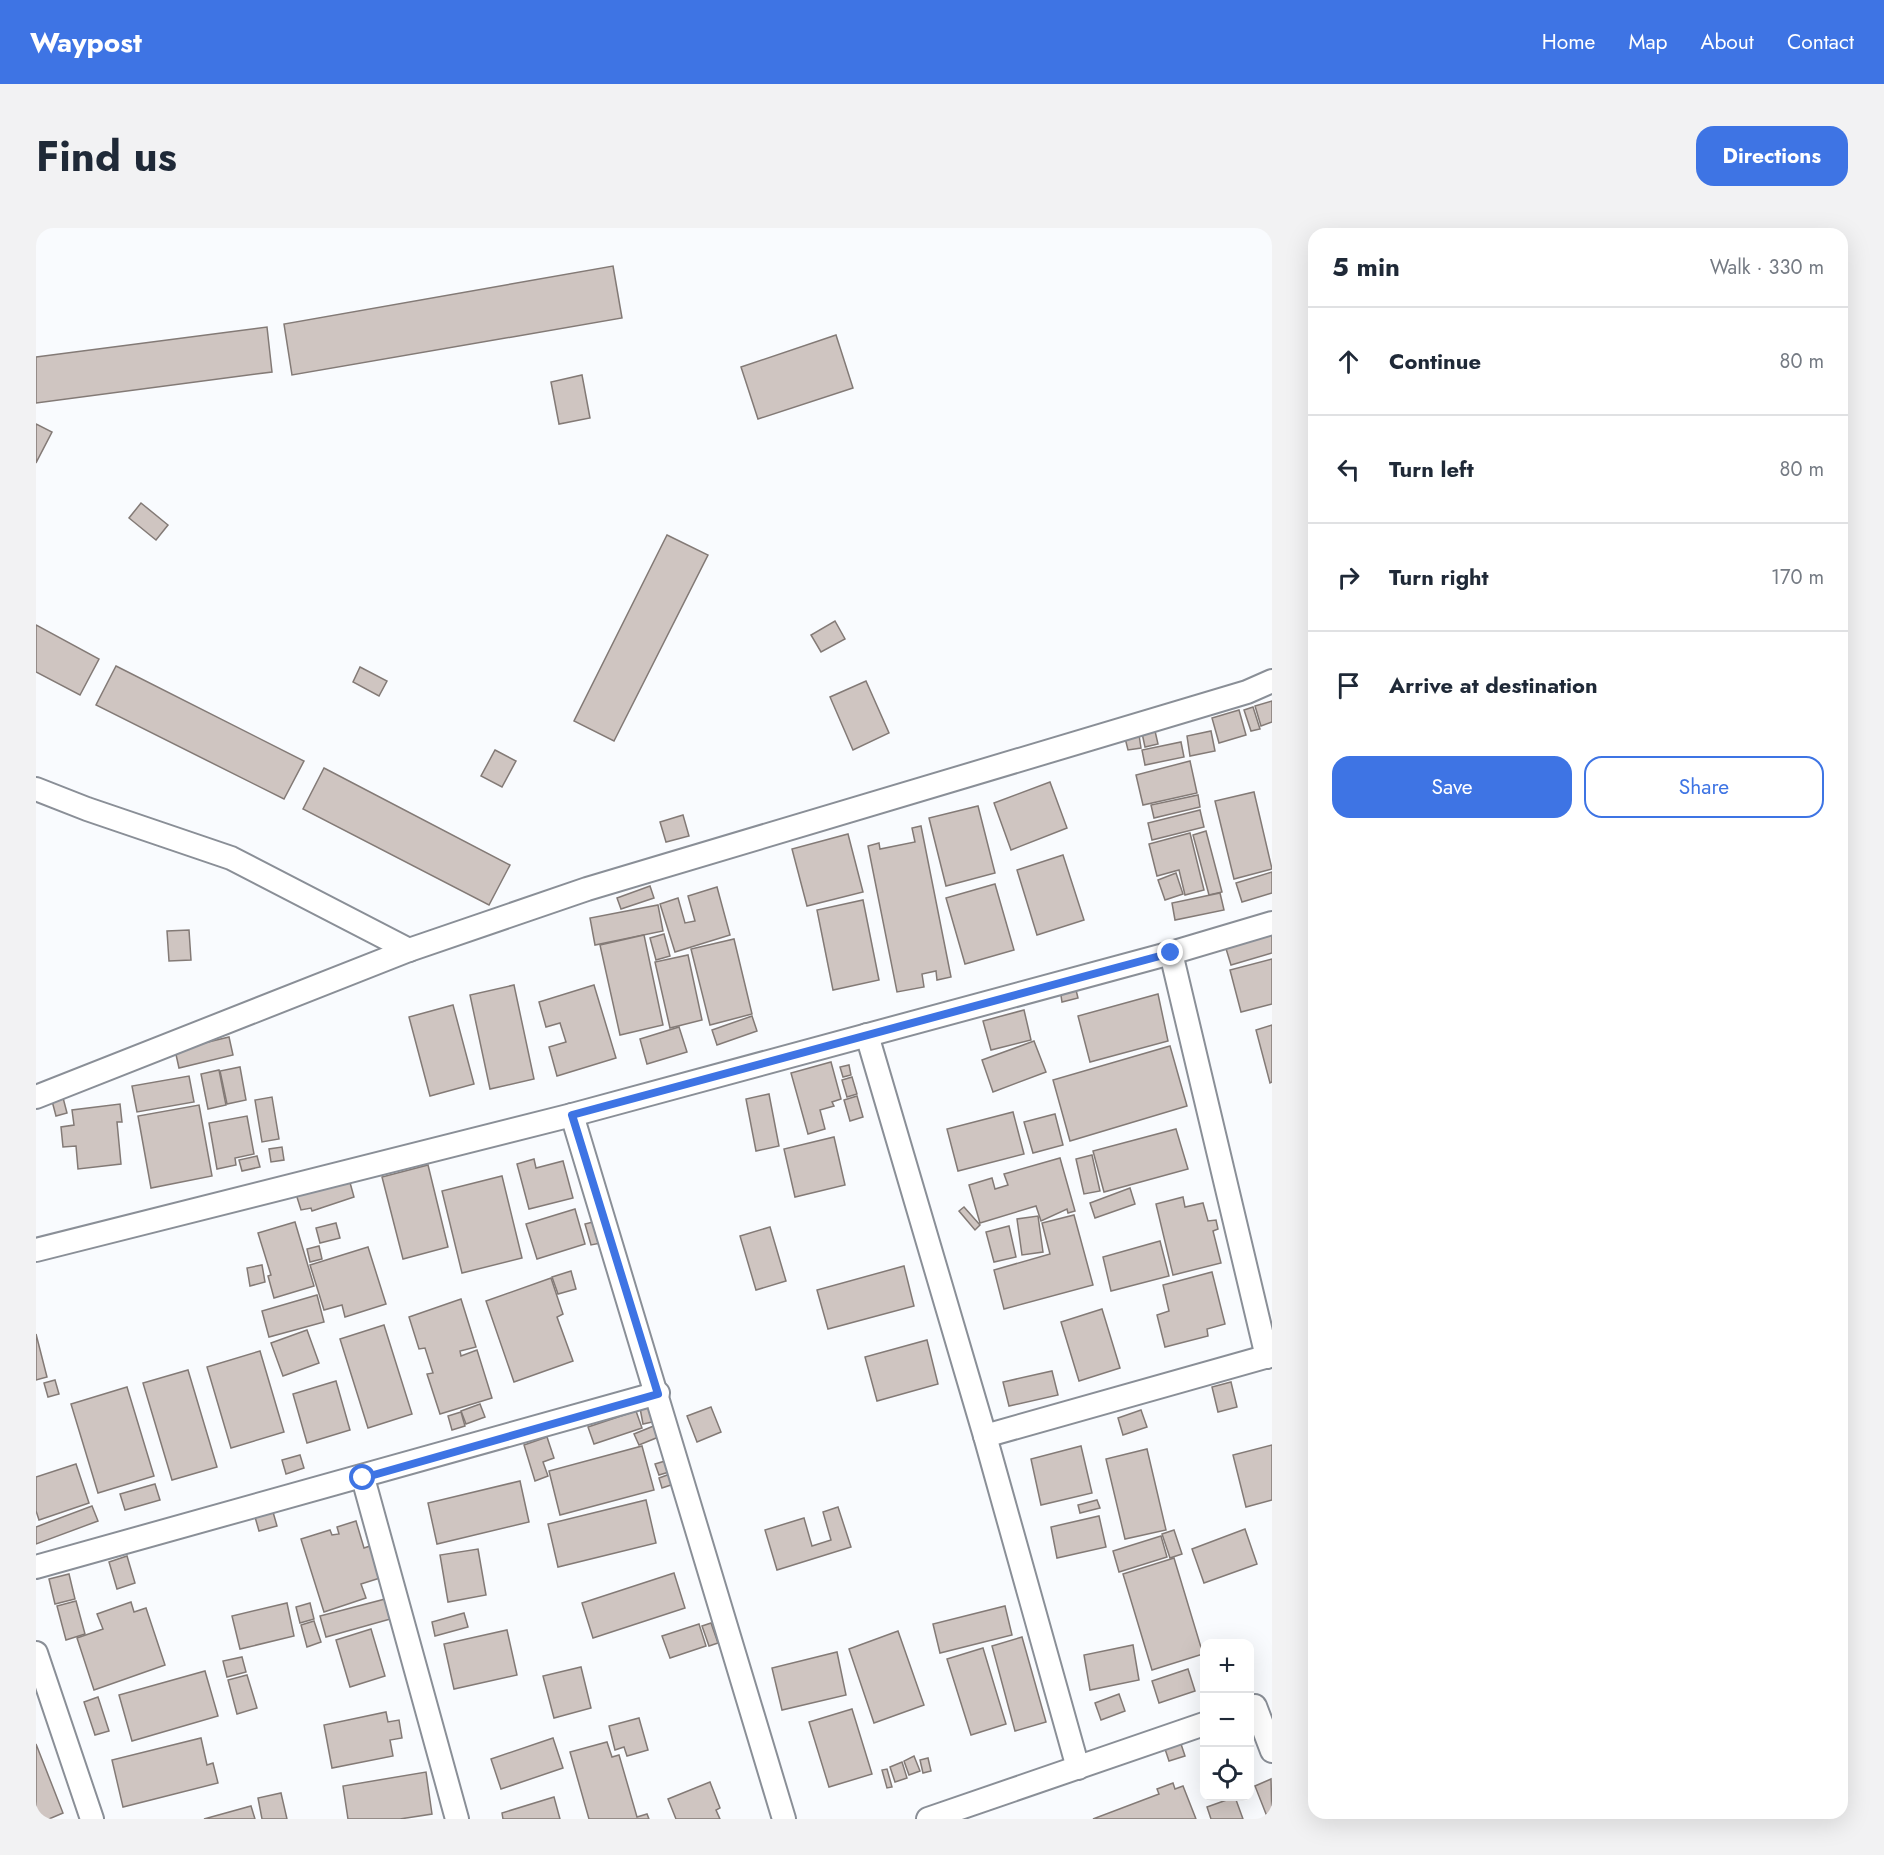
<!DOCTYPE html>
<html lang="en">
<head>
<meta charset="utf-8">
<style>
  :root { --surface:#fff; --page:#f2f2f3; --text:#1f2937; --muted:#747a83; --line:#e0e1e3; --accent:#3e74e4 }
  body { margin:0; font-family:Jost,sans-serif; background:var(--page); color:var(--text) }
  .controls { position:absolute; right:18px; bottom:18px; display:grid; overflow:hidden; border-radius:12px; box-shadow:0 6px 24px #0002 }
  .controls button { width:54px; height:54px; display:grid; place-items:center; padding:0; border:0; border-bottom:2px solid var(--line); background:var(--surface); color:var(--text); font:30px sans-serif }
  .stop { position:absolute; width:18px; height:18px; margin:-14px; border:4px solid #3e74e4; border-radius:50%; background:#fff }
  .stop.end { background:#3e74e4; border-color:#fff; box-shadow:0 2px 6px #0008 }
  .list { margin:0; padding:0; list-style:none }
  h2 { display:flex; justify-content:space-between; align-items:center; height:78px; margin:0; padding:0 24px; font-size:26px }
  h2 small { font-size:20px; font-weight:400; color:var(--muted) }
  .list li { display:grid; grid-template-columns:39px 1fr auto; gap:18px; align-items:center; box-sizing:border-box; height:108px; padding:0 24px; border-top:2px solid var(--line) }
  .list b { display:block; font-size:22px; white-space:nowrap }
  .list em { font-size:20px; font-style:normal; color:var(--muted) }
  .actions { display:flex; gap:12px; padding:18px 24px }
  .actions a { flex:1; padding:14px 0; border:2px solid var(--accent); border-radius:18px; text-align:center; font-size:21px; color:var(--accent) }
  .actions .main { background:var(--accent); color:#fff }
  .icon { flex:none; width:33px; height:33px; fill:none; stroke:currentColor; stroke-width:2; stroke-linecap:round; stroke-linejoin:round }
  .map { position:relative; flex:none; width:1236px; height:1591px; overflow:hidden; border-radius:18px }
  header { display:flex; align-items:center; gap:36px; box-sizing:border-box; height:84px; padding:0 30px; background:var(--accent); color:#fff }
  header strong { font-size:28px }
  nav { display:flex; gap:33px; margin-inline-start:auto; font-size:21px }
  .intro { display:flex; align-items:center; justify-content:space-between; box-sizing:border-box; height:144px; padding:0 36px }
  h1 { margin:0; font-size:42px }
  .button { padding:15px 27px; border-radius:18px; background:var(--accent); color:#fff; font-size:21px; font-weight:700 }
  main { display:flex; gap:36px; padding:0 36px }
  aside { flex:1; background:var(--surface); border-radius:18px; box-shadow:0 6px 24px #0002 }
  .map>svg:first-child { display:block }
</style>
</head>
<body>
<header>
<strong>Waypost</strong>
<nav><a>Home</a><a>Map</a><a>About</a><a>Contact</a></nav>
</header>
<div class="intro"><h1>Find us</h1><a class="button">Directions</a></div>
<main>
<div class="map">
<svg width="1236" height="1591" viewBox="0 0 1236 1591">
  <rect width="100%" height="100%" fill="#f9fbfe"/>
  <g fill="#cfc5c1" stroke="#837a76" stroke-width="1.5">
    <polygon points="577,38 586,90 256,147 248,96"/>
    <polygon points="231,99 236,144 0,175 0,129"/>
    <polygon points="800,107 817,160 722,191 705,139"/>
    <polygon points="546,147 554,190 523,196 515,154"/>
    <polygon points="0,196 16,204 0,235"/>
    <polygon points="105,275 132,297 120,312 93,290"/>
    <polygon points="631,307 672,327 578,513 538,493"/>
    <polygon points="799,393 809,411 785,424 775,407"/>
    <polygon points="0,397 63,431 44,467 0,444"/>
    <polygon points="80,438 268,533 248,571 60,477"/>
    <polygon points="324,439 351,453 343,468 317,454"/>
    <polygon points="830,453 853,505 817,522 794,469"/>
    <polygon points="1236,473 1236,494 1225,498 1219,478"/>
    <polygon points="1217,479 1224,501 1215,503 1208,482"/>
    <polygon points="1203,482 1210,507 1183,515 1176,490"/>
    <polygon points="1119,503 1122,516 1109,519 1106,505"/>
    <polygon points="1175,503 1179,523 1154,528 1151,508"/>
    <polygon points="1103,507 1105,520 1092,522 1089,510"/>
    <polygon points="1145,514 1148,529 1109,537 1106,522"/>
    <polygon points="459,522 480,533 466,559 445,548"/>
    <polygon points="1154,533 1161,565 1107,577 1100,547"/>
    <polygon points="288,540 474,637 453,677 267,581"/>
    <polygon points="1014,554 1031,600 975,622 958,575"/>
    <polygon points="1218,564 1236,641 1198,651 1179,573"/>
    <polygon points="1162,567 1164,579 1118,590 1115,577"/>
    <polygon points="942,578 959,645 910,658 893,590"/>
    <polygon points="1164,582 1168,599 1116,612 1112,595"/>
    <polygon points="647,587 653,608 630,614 624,594"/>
    <polygon points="885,598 915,749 901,752 900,743 886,746 888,759 861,764 832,618 843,615 844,621 879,614 876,600"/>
    <polygon points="1170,603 1186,664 1173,667 1157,607"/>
    <polygon points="1154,605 1168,662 1149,667 1143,642 1121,648 1113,616"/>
    <polygon points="812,606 827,664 771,678 756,621"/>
    <polygon points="1027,627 1048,692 1001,707 981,642"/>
    <polygon points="1236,644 1236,665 1206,674 1200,655"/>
    <polygon points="1140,645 1147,666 1129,672 1122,652"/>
    <polygon points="959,656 978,722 929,736 910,670"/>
    <polygon points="614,658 618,670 585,681 581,670"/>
    <polygon points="681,659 694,707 639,724 624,676 642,670 649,695 659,693 652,668"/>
    <polygon points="1184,665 1188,682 1139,692 1136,675"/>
    <polygon points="827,672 843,752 797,762 781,682"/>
    <polygon points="622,677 627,703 559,717 554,690"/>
    <polygon points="1236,700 1236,725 1195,737 1188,714"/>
    <polygon points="153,702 155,732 133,733 131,703"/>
    <polygon points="628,706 634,728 620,732 614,710"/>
    <polygon points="608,707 627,797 584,807 564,717"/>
    <polygon points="698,711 716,786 674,797 655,721"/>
    <polygon points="652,727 666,792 634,800 619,734"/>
    <polygon points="1236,731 1236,776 1205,784 1194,742"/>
    <polygon points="478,757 498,851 454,861 434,767"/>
    <polygon points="558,757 580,830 521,848 513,819 530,814 524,795 510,799 503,774"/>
    <polygon points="1039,758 1042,770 1026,774 1024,761"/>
    <polygon points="1122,766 1132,813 1054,834 1042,788"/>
    <polygon points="417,777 438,856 394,868 373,789"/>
    <polygon points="988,782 995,812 955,822 947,793"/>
    <polygon points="716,788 721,803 681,817 676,802"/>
    <polygon points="1236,797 1236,854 1234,855 1220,802"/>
    <polygon points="643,799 651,824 611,836 604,811"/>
    <polygon points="193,809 197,827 143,840 139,822"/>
    <polygon points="998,813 1010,844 957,864 946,832"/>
    <polygon points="1134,818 1151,878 1034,913 1017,852"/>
    <polygon points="795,834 805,871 796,874 798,878 784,882 789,901 772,906 755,845"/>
    <polygon points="813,837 815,847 807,849 804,839"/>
    <polygon points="204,839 210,872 191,876 184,843"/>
    <polygon points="183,842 190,877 172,881 165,846"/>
    <polygon points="153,848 158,874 101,884 96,858"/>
    <polygon points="816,849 821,866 811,869 806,852"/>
    <polygon points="25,862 31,885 20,888 16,873"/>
    <polygon points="733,866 743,918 720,923 710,871"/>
    <polygon points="821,868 827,889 814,893 808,872"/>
    <polygon points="236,869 243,911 226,914 219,872"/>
    <polygon points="84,876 86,894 81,894 85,936 42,941 40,918 27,919 25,899 38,897 36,882"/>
    <polygon points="163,877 176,948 115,960 102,888"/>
    <polygon points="977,884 988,926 922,943 911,901"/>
    <polygon points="1019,886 1027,917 997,925 988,894"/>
    <polygon points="211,888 218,926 199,930 200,937 181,941 173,895"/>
    <polygon points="1140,901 1152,941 1068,964 1057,923"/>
    <polygon points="798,909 809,957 759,969 748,921"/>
    <polygon points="246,919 248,932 235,934 233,921"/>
    <polygon points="1056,927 1064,963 1048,966 1040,931"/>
    <polygon points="221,928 224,939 206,943 203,932"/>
    <polygon points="1024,930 1039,983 1032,985 1031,981 1005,993 1000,978 944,995 933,957 956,950 959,961 972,957 968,946"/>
    <polygon points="498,931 500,940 527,933 537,970 493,981 481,936"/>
    <polygon points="392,937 412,1019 367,1031 346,949"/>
    <polygon points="466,948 486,1030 426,1045 406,963"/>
    <polygon points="313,951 318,969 276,983 275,980 265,982 260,966"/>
    <polygon points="1094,960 1099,976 1059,990 1054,975"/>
    <polygon points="1147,969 1149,979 1167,975 1172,993 1180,992 1182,1001 1177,1003 1185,1035 1137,1047 1120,976"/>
    <polygon points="928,979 944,997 939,1002 923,983"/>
    <polygon points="539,981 549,1016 501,1031 490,996"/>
    <polygon points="1038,987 1057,1057 968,1081 958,1042 1014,1026 1006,995"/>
    <polygon points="1002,988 1007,1024 986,1027 981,991"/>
    <polygon points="565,992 570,1014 555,1017 549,996"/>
    <polygon points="259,994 278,1058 238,1070 232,1048 235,1047 222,1005"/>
    <polygon points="300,995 304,1010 284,1015 280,1000"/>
    <polygon points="973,998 980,1029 958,1034 950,1004"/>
    <polygon points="734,999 750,1053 720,1062 704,1008"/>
    <polygon points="1124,1013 1133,1048 1075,1063 1067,1029"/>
    <polygon points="283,1018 286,1031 274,1034 271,1021"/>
    <polygon points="332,1019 350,1076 309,1089 306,1077 288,1082 274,1037"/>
    <polygon points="226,1037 229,1054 214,1058 211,1040"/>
    <polygon points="868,1038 878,1078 792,1101 781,1062"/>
    <polygon points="535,1043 540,1061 522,1066 516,1049"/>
    <polygon points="1176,1044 1189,1096 1171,1101 1172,1108 1129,1119 1121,1087 1133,1083 1127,1057"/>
    <polygon points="515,1050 527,1086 521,1089 537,1133 478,1154 450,1073"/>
    <polygon points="281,1067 288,1094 233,1109 226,1083"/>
    <polygon points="425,1071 440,1119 424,1123 425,1128 441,1122 456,1170 404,1186 391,1146 397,1145 389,1120 383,1121 373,1089"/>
    <polygon points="1066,1081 1084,1140 1043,1153 1025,1094"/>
    <polygon points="348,1097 376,1186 332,1200 304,1111"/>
    <polygon points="271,1102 283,1135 247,1148 235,1115"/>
    <polygon points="0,1106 11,1149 0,1152"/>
    <polygon points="891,1112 902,1156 841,1173 829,1129"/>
    <polygon points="224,1123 248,1204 195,1220 171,1139"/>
    <polygon points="152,1142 181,1239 136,1252 107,1155"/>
    <polygon points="1016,1143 1022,1167 973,1178 967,1154"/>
    <polygon points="19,1152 23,1166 12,1169 8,1155"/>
    <polygon points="300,1153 314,1202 271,1215 257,1166"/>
    <polygon points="1195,1154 1201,1179 1182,1184 1176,1159"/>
    <polygon points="91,1159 118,1248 62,1265 35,1176"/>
    <polygon points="444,1176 449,1189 430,1196 425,1183"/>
    <polygon points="618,1177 621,1193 607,1196 604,1180"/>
    <polygon points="675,1179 685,1204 661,1214 651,1188"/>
    <polygon points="1105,1182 1111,1199 1087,1207 1082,1190"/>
    <polygon points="600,1183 606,1200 558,1216 552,1199"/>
    <polygon points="425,1184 429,1198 416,1202 412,1188"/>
    <polygon points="620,1197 625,1208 603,1217 598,1206"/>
    <polygon points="511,1209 518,1230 507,1234 512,1248 499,1253 488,1217"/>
    <polygon points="1236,1217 1236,1272 1210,1279 1197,1227"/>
    <polygon points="606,1218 618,1262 524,1287 513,1243"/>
    <polygon points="1045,1218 1056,1265 1005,1277 995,1231"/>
    <polygon points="1111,1221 1130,1302 1089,1311 1070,1231"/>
    <polygon points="264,1227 268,1240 250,1246 246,1232"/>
    <polygon points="629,1233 633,1244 623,1247 619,1236"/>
    <polygon points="40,1236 53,1275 3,1292 0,1283 0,1249"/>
    <polygon points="634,1246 638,1256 626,1260 623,1250"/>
    <polygon points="484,1253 493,1294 401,1316 392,1275"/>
    <polygon points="119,1256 124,1272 89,1282 84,1266"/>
    <polygon points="610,1272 620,1315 522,1339 512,1296"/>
    <polygon points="1061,1272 1064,1280 1044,1285 1042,1277"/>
    <polygon points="56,1278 62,1293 0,1316 0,1299"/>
    <polygon points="802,1279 815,1319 741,1342 729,1302 768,1290 776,1318 795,1312 787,1284"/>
    <polygon points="237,1284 241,1298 223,1303 219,1289"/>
    <polygon points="1063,1288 1070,1319 1021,1330 1015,1299"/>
    <polygon points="320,1293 328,1320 334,1318 344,1350 325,1356 330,1370 288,1384 265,1311 294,1302 296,1307 303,1306 301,1299"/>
    <polygon points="1209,1301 1221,1336 1168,1355 1156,1321"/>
    <polygon points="1138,1302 1146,1326 1134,1330 1126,1306"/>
    <polygon points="1125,1308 1131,1329 1083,1344 1077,1323"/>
    <polygon points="442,1321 450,1367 412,1374 404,1327"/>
    <polygon points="91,1328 99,1355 81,1361 73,1334"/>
    <polygon points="1138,1330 1167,1426 1116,1442 1087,1346"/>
    <polygon points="638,1345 649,1380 557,1410 546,1375"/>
    <polygon points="33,1346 39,1371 19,1376 13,1351"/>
    <polygon points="353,1370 358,1390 290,1409 284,1388"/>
    <polygon points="40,1373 49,1406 30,1412 21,1378"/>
    <polygon points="95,1374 98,1384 110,1380 129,1437 58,1462 41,1410 67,1401 61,1386"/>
    <polygon points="251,1375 258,1408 204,1421 196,1388"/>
    <polygon points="274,1375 278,1391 264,1395 260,1379"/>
    <polygon points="969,1378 976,1407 904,1425 897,1396"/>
    <polygon points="428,1385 432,1399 399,1408 396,1394"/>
    <polygon points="278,1393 285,1414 271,1419 265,1397"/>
    <polygon points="675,1395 682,1415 673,1418 666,1398"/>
    <polygon points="663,1396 670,1418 634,1430 626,1408"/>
    <polygon points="335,1401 349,1448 314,1459 300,1412"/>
    <polygon points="471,1402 481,1447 418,1461 408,1416"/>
    <polygon points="862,1403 888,1477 838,1495 813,1421"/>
    <polygon points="986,1409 1010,1494 979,1503 956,1418"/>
    <polygon points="1097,1417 1103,1452 1054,1462 1048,1427"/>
    <polygon points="947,1420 970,1496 935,1507 911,1431"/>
    <polygon points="801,1424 810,1467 746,1482 736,1440"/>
    <polygon points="206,1429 210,1444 191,1449 187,1433"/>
    <polygon points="545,1439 555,1480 518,1490 507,1448"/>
    <polygon points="1152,1441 1159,1463 1123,1475 1116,1453"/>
    <polygon points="169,1443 182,1488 96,1513 83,1467"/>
    <polygon points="211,1447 221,1480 201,1486 192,1452"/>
    <polygon points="1083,1466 1089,1483 1065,1492 1059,1475"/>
    <polygon points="62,1469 73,1503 59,1507 48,1474"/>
    <polygon points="816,1481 836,1546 793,1559 773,1494"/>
    <polygon points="350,1484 352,1494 363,1492 366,1510 354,1512 357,1528 296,1540 288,1497"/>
    <polygon points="603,1490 612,1522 591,1528 588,1519 579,1522 573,1498"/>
    <polygon points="165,1510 171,1537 177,1535 182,1555 87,1579 76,1532"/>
    <polygon points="517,1510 527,1540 465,1561 455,1531"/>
    <polygon points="571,1514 576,1529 583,1527 601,1589 611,1586 613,1591 553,1591 534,1524"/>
    <polygon points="0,1516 27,1585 13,1591 0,1591"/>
    <polygon points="1145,1516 1149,1528 1133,1533 1129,1521"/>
    <polygon points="878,1528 884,1543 873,1547 868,1533"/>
    <polygon points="892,1530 895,1543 887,1545 884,1532"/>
    <polygon points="866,1534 871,1550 859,1554 854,1539"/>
    <polygon points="851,1541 856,1559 851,1560 846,1542"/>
    <polygon points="390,1544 396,1586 364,1591 312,1591 307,1558"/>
    <polygon points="1235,1551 1236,1591 1232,1591 1219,1558"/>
    <polygon points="674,1554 684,1580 680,1582 684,1591 640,1591 632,1571"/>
    <polygon points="1137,1555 1139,1561 1147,1558 1160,1591 1057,1591 1123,1566 1121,1561"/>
    <polygon points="245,1565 251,1591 226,1591 222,1570"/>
    <polygon points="518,1569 524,1591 467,1591 466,1585"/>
    <polygon points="1199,1569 1207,1591 1175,1591 1171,1579"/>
    <polygon points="215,1578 219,1591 168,1591"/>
  </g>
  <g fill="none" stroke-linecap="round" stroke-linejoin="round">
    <defs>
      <g id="minor">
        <polyline points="0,561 51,581 195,630 373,722"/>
        <polyline points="1135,725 1231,1129"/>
        <polyline points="831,807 949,1208 1042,1540"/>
        <polyline points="0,869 373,722 551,661 1211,464 1236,453"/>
        <polyline points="536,887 748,1591"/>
        <polyline points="0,1022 536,887 1135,725 1236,695"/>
        <polyline points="949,1208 1236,1127"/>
        <polyline points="327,1250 421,1591"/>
        <polyline points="0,1339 622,1165"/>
        <polyline points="0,1425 56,1591"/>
        <polyline points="1219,1478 1236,1523"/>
        <polyline points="892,1591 1168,1496"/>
      </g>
    </defs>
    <use href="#minor" stroke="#8a8f97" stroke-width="26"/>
    <use href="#minor" stroke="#fff" stroke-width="22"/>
  </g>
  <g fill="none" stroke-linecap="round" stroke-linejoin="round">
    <polyline stroke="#3e74e4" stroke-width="8" points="327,1250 622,1166 536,887 1135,725"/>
  </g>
</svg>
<div class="controls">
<button>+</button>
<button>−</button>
<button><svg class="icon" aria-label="locate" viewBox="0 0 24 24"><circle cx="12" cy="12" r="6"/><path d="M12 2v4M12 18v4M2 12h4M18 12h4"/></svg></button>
</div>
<div class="stop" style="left:327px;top:1250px"></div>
<div class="stop end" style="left:1135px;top:725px"></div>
</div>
<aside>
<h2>5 min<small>Walk · 330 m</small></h2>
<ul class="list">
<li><svg class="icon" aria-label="ahead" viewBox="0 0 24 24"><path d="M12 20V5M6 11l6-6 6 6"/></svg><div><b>Continue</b></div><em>80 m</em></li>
<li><svg class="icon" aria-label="left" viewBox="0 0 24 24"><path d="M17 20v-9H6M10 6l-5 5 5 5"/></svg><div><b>Turn left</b></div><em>80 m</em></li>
<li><svg class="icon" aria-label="right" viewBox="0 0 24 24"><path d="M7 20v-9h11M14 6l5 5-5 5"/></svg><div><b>Turn right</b></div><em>170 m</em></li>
<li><svg class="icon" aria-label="arrive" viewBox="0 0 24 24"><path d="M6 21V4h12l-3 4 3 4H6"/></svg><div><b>Arrive at destination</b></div></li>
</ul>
<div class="actions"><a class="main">Save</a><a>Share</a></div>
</aside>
</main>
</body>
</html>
